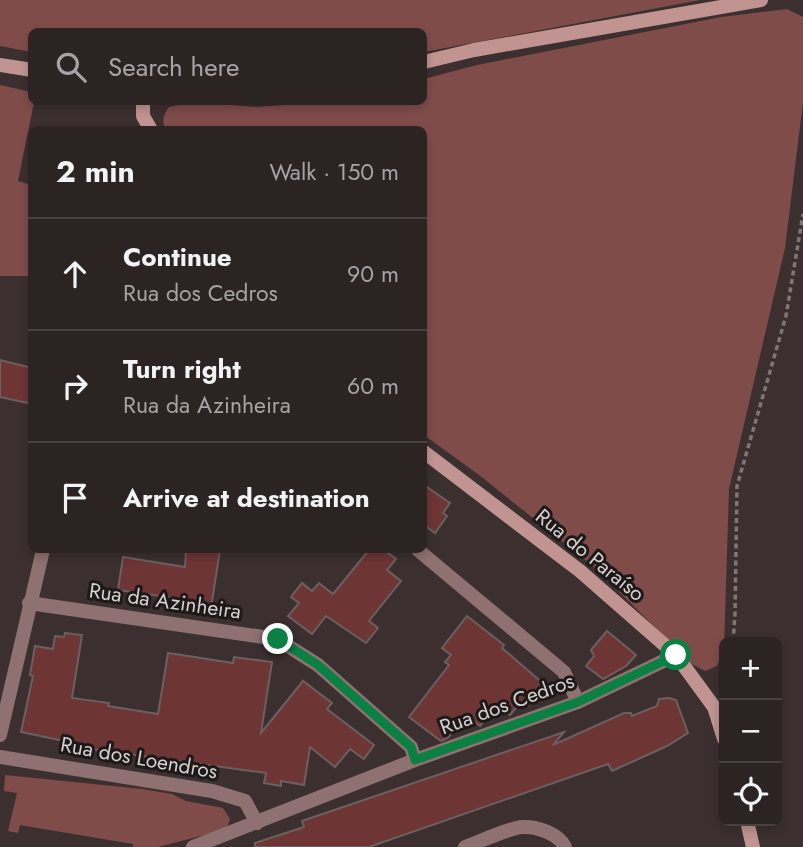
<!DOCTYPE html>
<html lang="en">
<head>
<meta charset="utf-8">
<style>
  :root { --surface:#2c2423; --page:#383030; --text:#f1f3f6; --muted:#a6a4a6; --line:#484141 }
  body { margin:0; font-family:Jost,sans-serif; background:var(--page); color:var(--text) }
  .controls { position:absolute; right:21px; bottom:21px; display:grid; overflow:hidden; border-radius:10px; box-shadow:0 4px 10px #0003 }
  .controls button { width:63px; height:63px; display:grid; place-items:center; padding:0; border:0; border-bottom:2px solid var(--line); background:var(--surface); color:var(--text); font:35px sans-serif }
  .stop { position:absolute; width:21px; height:21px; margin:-16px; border:5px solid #0b8043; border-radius:50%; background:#fff }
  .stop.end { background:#0b8043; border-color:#fff; box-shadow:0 2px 7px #0008 }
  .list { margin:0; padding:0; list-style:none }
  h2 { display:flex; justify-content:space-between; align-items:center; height:91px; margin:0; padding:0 28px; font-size:30px }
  h2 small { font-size:23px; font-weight:400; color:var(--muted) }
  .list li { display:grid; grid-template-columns:46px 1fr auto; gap:21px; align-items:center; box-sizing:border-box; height:112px; padding:0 28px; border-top:2px solid var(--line) }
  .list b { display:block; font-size:26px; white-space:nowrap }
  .list p { margin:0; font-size:23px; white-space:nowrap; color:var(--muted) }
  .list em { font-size:23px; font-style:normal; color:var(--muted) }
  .icon { flex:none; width:38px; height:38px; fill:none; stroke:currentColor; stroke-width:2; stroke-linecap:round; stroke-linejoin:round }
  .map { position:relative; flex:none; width:803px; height:847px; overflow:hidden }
  .search { position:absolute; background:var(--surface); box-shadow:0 4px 10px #0003; left:28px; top:28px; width:399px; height:77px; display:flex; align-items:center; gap:18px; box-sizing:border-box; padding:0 24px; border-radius:10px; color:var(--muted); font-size:26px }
  .panel { position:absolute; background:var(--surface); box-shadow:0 4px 10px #0003; left:28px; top:126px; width:399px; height:427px; border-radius:10px }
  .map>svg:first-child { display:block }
</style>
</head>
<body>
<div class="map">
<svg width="803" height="847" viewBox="0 0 803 847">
  <rect width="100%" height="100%" fill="#3b302f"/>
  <g fill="#804c4a">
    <polygon points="0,0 700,0 424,52 424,32 32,32 31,52 0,46"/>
    <path d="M787 9 803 17V102L785 248 729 489 724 647 717 666 705 671 692 664 593 566 479 475 424 435V130H165C162 120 163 115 169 107L191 102 257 107 327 102H424V79L477 65 721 17Z"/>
    <polygon points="0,85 31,92 32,102 34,102 18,181 31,185 31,276 0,276"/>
    <polygon points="5,775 142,789 172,794 186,801 223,808 230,819 228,825 220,831 158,847 133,847 133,844 20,825 18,833 8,831 17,793 4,791"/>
  </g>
  <g fill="#6e3535" stroke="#6c5f5f" stroke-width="2">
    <polygon points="0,360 32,368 32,404 0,397"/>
    <polygon points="424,485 450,503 443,513 447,516 435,533 424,525"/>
    <polygon points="186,550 220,550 211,608 180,604 181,599 118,590 123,557 185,567"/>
    <polygon points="369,550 384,550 396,559 387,570 401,581 369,621 378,628 366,643 326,616 312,634 288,616 299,603 291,597 302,583 312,591 319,583 333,594"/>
    <polygon points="467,616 504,645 502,648 546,686 528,706 520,703 510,715 496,704 480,726 466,715 448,738 441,741 409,717 449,665 445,662 451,655 442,648"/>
    <polygon points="607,631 636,655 626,666 603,679 586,666 594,656 591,650"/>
    <polygon points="65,633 82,635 72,698 109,703 108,706 158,714 168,653 233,663 234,657 272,662 261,733 303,681 332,703 327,709 374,745 364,759 350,749 335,767 310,747 304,785 281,781 281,786 264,783 266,773 68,746 69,742 21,732 33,676 30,675 35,646 53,649 55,636 64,637"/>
    <polygon points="669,698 676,700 688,733 667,746 612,771 608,764 369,847 255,847 255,843 304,827 302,821 564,732 553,745 624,713 631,713 632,716 657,706 659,699"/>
  </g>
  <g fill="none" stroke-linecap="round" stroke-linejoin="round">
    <g stroke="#7f7676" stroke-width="3.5" stroke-dasharray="5 3.5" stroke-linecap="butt">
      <polyline points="733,642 735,614 737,486 786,316 803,214"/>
      <polyline points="721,688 724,676"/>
    </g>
    <g stroke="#8e7170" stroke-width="14">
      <polyline points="418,550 564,672 578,702"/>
      <polyline points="29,603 277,639 318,665 411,747 415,760"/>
      <polyline points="0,735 43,550"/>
      <polyline points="0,757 212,791 245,801 257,823"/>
      <polyline points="193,847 415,760 578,702 676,655"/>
      <path d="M465 847C479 842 509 828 522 827 537 826 559 834 565 847"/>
    </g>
    <g stroke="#c19491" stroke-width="14">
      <polyline points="424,62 474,50 761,0"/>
      <polyline points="0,65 32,70"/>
      <polyline points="143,102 143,116 151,130"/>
      <polyline points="424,452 580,571 676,655 714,707 724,739"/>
      <polyline points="747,821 753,847"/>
    </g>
  </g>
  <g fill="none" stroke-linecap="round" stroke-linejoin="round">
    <polyline stroke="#0b8043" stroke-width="9" points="278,639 318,665 411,747 415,760 578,702 676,655"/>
  </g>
  <g text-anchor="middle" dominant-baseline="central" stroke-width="6" stroke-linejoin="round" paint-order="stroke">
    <g font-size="21" fill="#d6cfcf" stroke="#1e1919">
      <text transform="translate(590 555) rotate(39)">Rua do Paraíso</text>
      <text transform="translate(165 601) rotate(8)">Rua da Azinheira</text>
      <text transform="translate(507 704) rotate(-20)">Rua dos Cedros</text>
      <text transform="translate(139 758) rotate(10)">Rua dos Loendros</text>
    </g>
  </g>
</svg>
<div class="controls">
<button>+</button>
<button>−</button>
<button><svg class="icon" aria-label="locate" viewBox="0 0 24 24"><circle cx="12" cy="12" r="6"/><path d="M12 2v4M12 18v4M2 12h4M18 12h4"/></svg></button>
</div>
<div class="stop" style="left:676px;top:655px"></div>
<div class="stop end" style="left:278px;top:639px"></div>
<div class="search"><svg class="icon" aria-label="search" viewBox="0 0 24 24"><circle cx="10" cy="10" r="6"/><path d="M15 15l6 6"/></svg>Search here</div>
<section class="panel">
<h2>2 min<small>Walk · 150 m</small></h2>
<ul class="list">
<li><svg class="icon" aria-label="ahead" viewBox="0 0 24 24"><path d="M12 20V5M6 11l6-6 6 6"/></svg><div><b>Continue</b><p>Rua dos Cedros</p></div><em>90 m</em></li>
<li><svg class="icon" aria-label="right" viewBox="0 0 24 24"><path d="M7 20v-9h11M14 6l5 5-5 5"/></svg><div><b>Turn right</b><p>Rua da Azinheira</p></div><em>60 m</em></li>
<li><svg class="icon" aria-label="arrive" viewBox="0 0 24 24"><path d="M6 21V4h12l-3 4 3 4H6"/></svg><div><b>Arrive at destination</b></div></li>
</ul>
</section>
</div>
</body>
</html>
